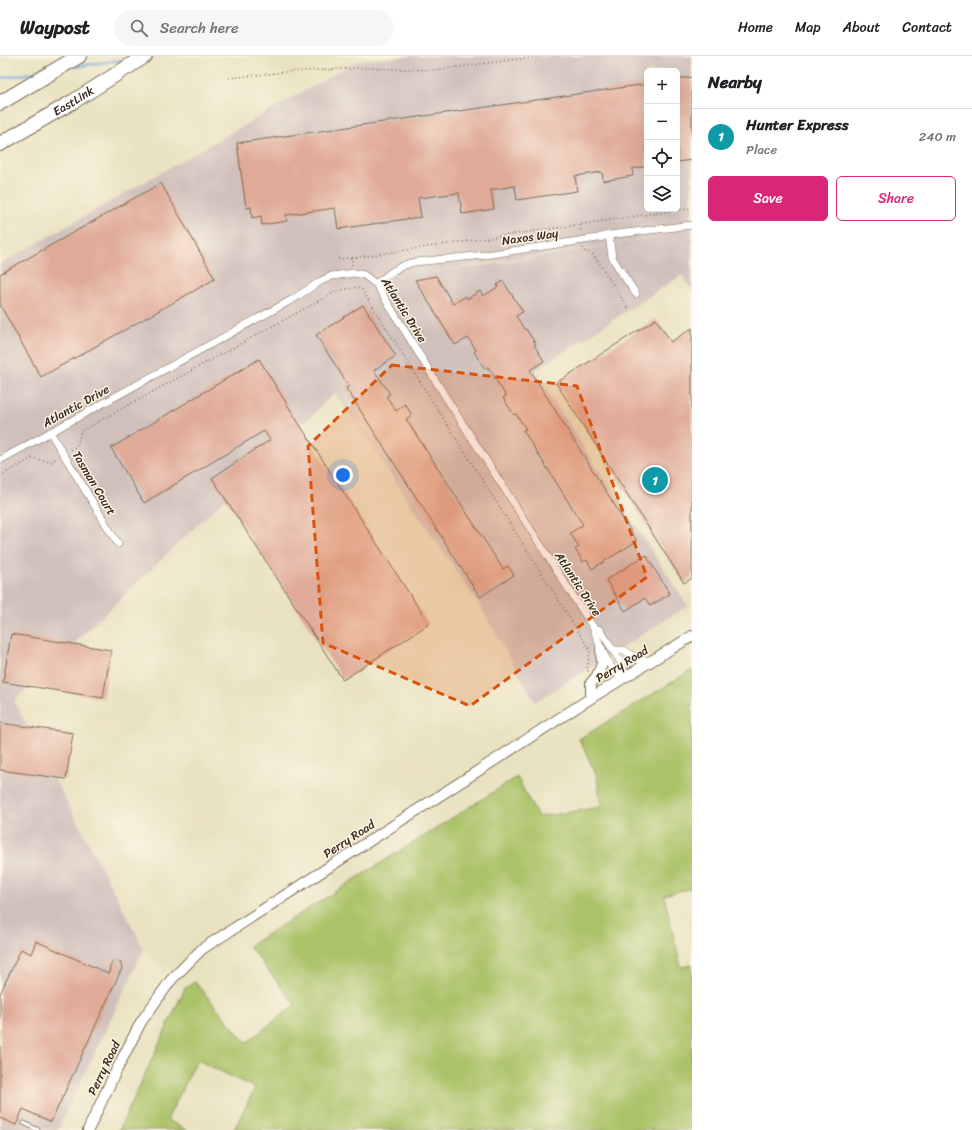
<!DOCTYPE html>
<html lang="en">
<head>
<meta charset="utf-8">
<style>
  :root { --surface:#fff; --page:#f6f6f6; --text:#202124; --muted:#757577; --line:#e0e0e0; --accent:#db2777 }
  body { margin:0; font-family:Sriracha,sans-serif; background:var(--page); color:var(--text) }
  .controls { position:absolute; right:12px; top:12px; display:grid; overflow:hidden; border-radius:6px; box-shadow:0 4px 16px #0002 }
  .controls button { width:36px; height:36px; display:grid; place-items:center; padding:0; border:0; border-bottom:1px solid var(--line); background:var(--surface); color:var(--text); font:20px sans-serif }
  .you { position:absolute; left:343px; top:419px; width:14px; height:14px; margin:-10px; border:3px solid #fff; border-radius:50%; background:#1a73e8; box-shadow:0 0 0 6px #1a73e833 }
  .badge { display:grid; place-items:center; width:26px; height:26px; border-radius:50%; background:var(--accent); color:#fff; font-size:13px; font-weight:700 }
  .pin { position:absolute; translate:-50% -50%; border:2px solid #fff; box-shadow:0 1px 4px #0006 }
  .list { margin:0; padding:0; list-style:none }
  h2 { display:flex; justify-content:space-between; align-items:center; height:52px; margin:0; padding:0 16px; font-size:17px }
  h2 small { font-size:13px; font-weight:400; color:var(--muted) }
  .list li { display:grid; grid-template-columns:26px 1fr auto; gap:12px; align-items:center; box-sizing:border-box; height:56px; padding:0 16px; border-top:1px solid var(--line) }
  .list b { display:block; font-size:15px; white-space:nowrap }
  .list p { margin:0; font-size:13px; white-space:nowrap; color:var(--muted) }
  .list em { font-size:13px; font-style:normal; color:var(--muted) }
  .actions { display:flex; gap:8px; padding:12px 16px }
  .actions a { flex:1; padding:9px 0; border:1px solid var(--accent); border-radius:6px; text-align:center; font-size:14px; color:var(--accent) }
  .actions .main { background:var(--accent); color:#fff }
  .icon { flex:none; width:22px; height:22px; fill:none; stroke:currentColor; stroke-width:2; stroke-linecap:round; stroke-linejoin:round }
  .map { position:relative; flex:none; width:692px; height:1074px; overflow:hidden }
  header { display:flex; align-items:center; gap:24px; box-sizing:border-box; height:56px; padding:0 20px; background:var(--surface); border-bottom:1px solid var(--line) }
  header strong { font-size:19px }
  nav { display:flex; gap:22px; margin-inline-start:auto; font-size:14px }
  .search { width:280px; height:36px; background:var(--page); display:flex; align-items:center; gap:10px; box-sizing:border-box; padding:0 14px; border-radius:22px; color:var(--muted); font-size:15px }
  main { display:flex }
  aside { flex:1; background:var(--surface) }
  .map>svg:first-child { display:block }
</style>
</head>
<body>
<header>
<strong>Waypost</strong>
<div class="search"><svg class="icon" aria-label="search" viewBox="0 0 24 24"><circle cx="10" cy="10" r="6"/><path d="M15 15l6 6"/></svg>Search here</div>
<nav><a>Home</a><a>Map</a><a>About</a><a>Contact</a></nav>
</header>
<main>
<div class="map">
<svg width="692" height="1074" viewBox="0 0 692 1074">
  <rect width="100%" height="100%" fill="#fcf5e5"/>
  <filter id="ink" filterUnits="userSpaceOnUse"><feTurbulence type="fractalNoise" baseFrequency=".025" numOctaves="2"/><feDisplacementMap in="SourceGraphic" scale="8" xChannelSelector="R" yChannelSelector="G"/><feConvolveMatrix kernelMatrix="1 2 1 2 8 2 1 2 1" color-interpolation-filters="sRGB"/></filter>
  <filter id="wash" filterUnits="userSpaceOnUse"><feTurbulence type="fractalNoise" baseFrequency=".012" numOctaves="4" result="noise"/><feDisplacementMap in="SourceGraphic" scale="16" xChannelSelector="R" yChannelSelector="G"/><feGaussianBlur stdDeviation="0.9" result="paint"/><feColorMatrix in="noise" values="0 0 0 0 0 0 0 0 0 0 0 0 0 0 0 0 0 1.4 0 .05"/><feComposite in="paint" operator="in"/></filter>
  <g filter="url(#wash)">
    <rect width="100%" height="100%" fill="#e9e2c0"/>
    <path fill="#d0c0bc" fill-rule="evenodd" d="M411 0H692V234L682 219 534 315 688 550 535 646 478 547 335 337 14 645 144 893 58 1074H0V208L357 5ZM647 15H677V153H647ZM684 177 487 209 415 218Z"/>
    <polygon fill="#aac267" stroke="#727642" points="692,614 692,832 664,839 681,911 692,909 692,1074 234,1074 255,1032 197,1004 167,1064 187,1074 119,1074 185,932 195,926 246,987 295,949 249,890 517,721 538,761 601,751 597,720 579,683"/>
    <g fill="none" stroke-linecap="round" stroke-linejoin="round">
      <g stroke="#72a1db" stroke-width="2.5">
        <polyline points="72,11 128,3"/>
        <polyline points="0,22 41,16"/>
      </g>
    </g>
    <g id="blocks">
      <g fill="#e0aa98">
        <polygon points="692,21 692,104 677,106 677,23"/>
        <polygon points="647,28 647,110 632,113 633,120 603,125 602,116 575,120 577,135 517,144 515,130 491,134 494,153 462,158 459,137 418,142 421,161 338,173 335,152 286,159 287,165 262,169 261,160 252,162 251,151 246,152 237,87"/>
        <polygon points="161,127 215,223 41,321 0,249 0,218"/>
        <polygon points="436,220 453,248 466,240 467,243 480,235 483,240 498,231 497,229 503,225 523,256 516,260 525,274 526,273 531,281 536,288 534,289 544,305 530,314 637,485 592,513 587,504 583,506 575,493 579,491 570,477 583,469 523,374 526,373 516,358 514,359 503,342 506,340 488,311 485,313 474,296 476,294 468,282 455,289 415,224"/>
        <polygon points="363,249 396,300 374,314 390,338 386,340 396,355 405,348 412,359 406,363 503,513 508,510 514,519 480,541 346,332 349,330 316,279"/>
        <polygon points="656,263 671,286 692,272 692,522 684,527 556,327"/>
        <polygon points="259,303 298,366 429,568 343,624 212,422 270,384 264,375 144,447 111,392"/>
        <polygon points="646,499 670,538 650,550 645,542 625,555 606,524"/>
        <polygon points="11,578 111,594 103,642 3,626"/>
        <polygon points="0,667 73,677 66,723 0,714"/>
        <polygon points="36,885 109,918 110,910 113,905 120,906 122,912 51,1066 23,1053 16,1069 0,1062 0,938 21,893 31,898"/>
      </g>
    </g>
  </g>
  <g filter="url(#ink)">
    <use href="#blocks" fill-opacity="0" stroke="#786a57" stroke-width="1"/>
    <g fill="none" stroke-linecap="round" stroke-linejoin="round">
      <defs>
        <polyline id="lane" points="24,1067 38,1074"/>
        <g id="street">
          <polyline points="609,179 612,201 618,211 636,238"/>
          <path d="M376 228C388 218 399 209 415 206L485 199 598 182 609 179 692 169"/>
          <polyline points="50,376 118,488"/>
          <polyline points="0,404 293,243 321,225 332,220 354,217 364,219 376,228 445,340 593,571 601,593 614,616 624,622"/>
          <polyline points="593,571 600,574 613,594 623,610 624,622"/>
          <polyline points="613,594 624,594 639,604 652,604"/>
        </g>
        <g id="secondary">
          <polyline points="591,642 591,627 597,620 602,608 601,593"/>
          <polyline points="88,1074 115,1017 141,966 171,924 202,893 591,642 692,580"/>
        </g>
        <g id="highway">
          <polyline points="0,47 79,0"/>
          <path id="s1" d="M0 88 74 45 145 0"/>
        </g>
      </defs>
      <use href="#lane" stroke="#786a57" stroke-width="5"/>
      <use href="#street" stroke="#786a57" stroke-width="8"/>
      <use href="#secondary" stroke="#786a57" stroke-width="12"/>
      <use href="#highway" stroke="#786a57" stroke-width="16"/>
      <g stroke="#786a57" stroke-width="1.5" stroke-dasharray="1 3" stroke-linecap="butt">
        <polyline points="229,22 285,16 362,12 435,14 541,0"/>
        <polyline points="580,169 581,177"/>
        <polyline points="583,192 584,195 594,199 628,252"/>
        <polyline points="352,202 692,152"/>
        <polyline points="338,203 352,202 352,209"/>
        <polyline points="71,394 77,390 81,375 335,236 356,231 362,234 590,594 587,614 589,616"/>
        <polyline points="0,420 33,402 51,406 57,402"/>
      </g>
      <use href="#lane" stroke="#fff" stroke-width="3.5"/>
      <use href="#street" stroke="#fff" stroke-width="7"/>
      <use href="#secondary" stroke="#fff" stroke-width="10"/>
      <use href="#highway" stroke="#fff" stroke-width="14"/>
    </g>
  </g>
  <path fill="#d7540e" fill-opacity="0.2" stroke="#d7540e" stroke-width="3" stroke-dasharray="8 5" stroke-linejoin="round" d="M392 309 577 330 647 521 470 650 323 587 308 390Z"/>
  <g text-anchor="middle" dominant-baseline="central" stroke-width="3" stroke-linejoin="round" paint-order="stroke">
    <g font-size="12" fill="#3b2a1e" stroke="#fcf5e5">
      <text stroke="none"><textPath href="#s1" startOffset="85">EastLink</textPath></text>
      <text transform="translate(530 181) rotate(-8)">Naxos Way</text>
      <text transform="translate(404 254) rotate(58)">Atlantic Drive</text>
      <text transform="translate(76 350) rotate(-29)">Atlantic Drive</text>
      <text transform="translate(94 427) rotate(59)">Tasman Court</text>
      <text transform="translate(578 528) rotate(57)">Atlantic Drive</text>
      <text transform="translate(622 608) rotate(-31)">Perry Road</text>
      <text transform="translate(349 783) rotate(-33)">Perry Road</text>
      <text transform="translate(104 1012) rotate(-64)">Perry Road</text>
    </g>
  </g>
</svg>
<div class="controls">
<button>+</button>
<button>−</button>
<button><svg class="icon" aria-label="locate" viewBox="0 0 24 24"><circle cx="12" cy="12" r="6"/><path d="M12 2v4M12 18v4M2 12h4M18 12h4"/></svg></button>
<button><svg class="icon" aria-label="layers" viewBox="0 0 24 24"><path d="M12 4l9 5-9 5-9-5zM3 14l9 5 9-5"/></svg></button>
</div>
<div class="you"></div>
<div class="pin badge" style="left:655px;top:424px;background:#0f9aa8">1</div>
</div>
<aside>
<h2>Nearby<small></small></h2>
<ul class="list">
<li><span class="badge" style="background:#0f9aa8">1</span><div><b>Hunter Express</b><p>Place</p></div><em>240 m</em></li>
</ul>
<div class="actions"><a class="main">Save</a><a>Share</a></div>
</aside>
</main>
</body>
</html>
